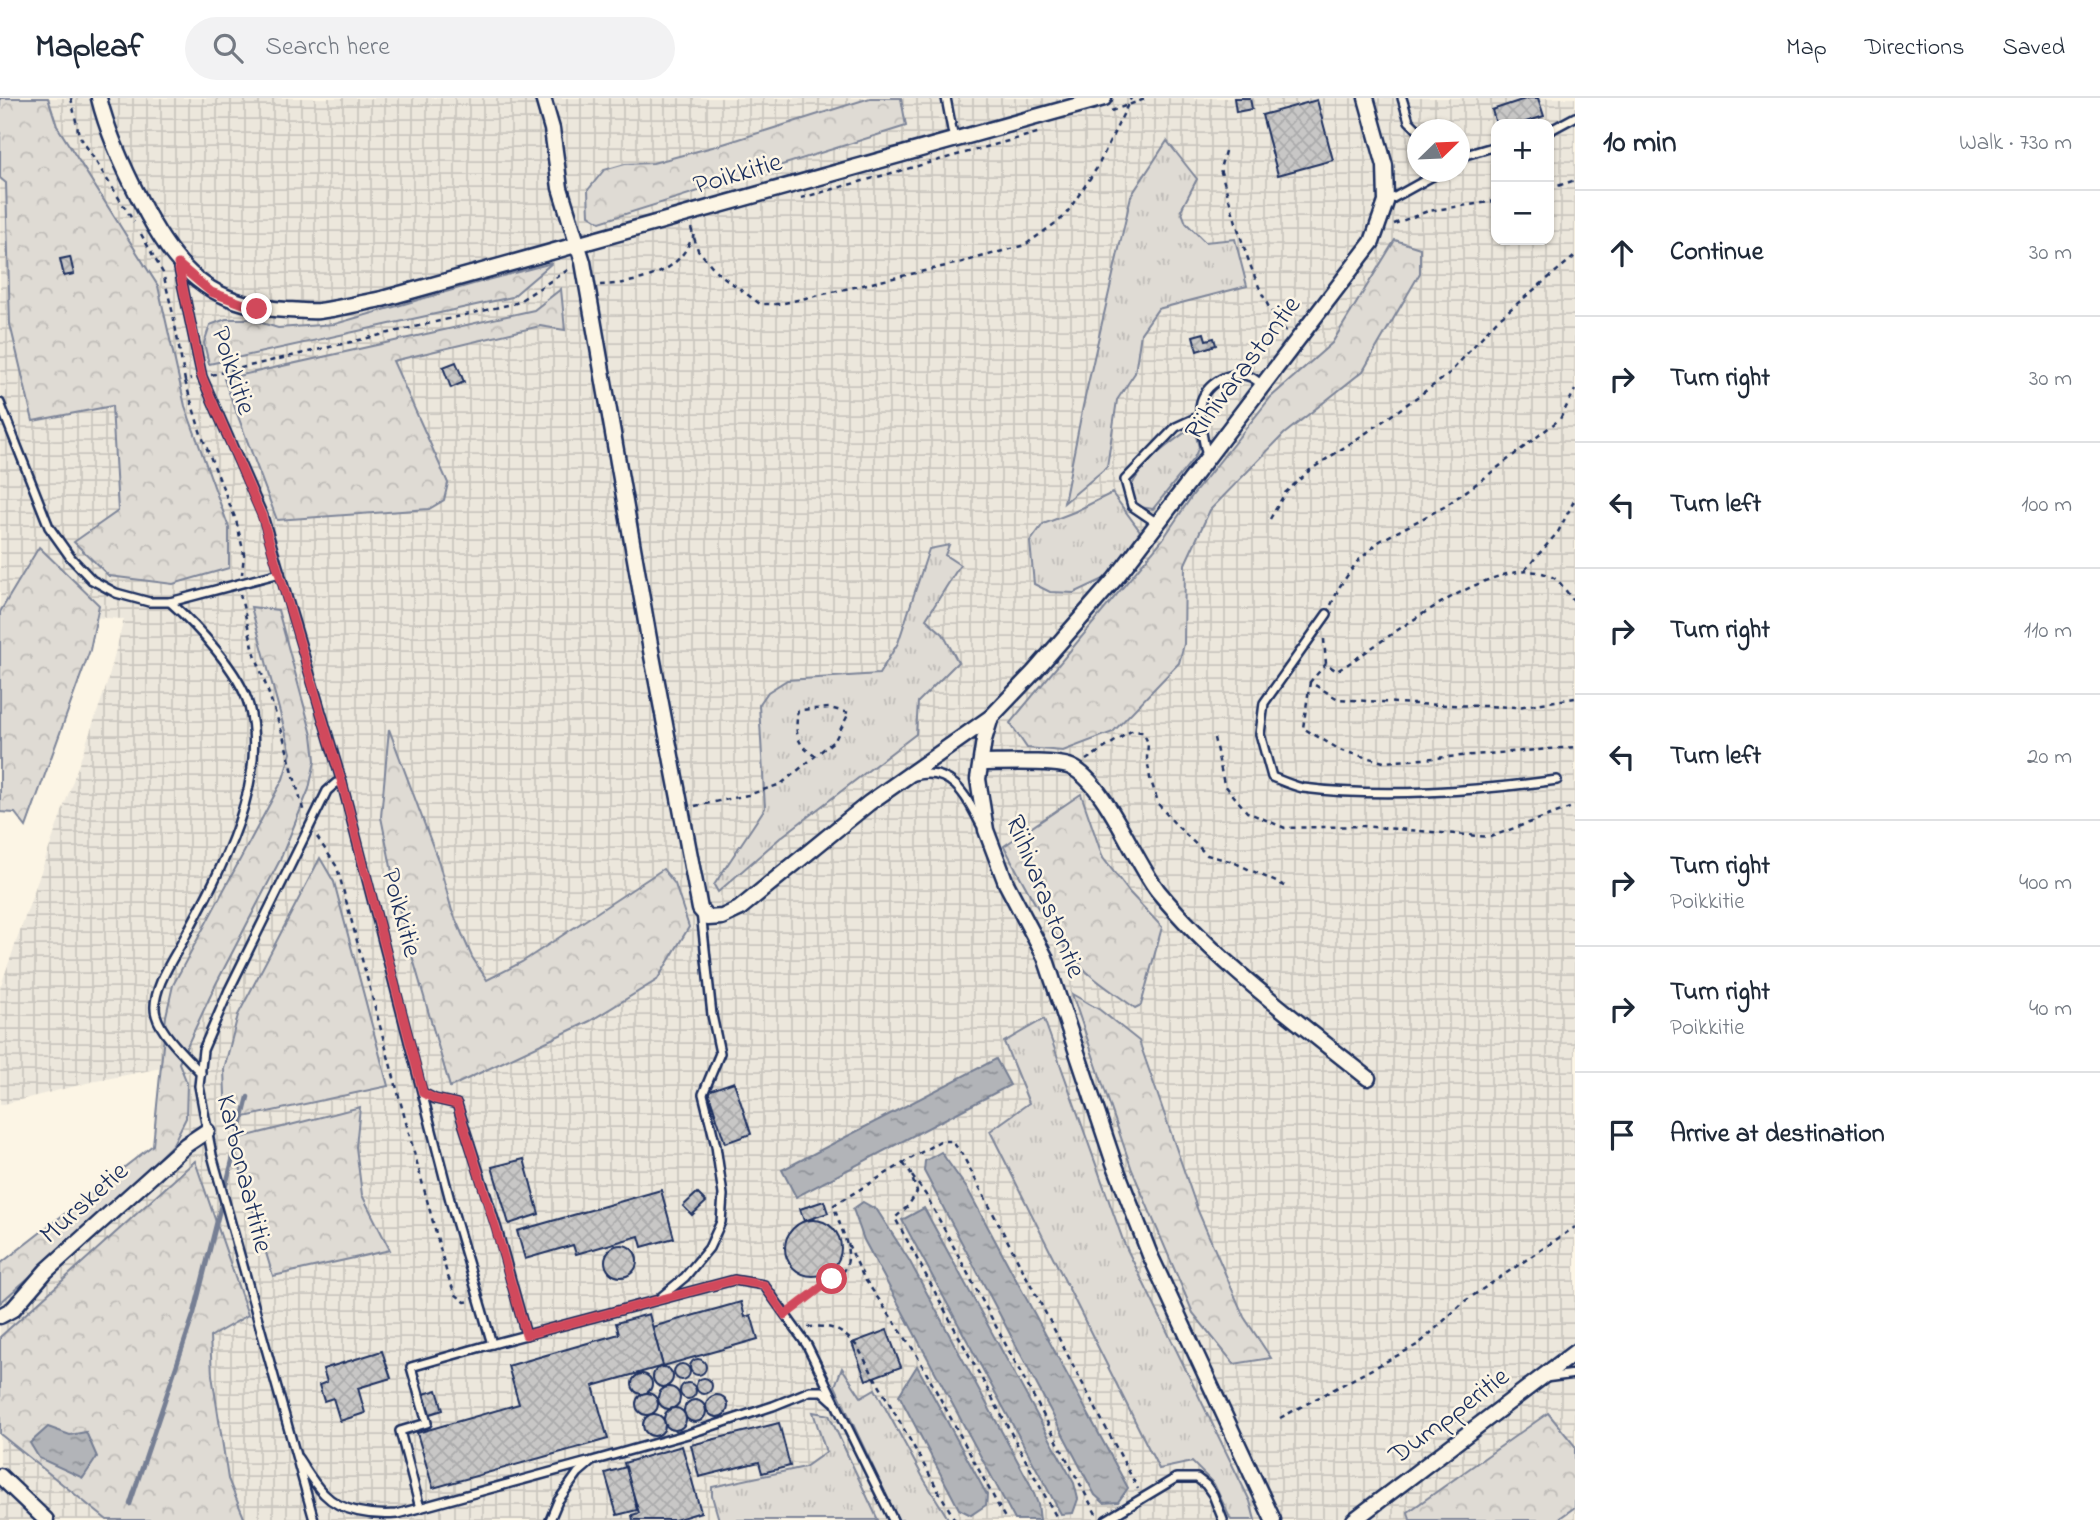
<!DOCTYPE html>
<html lang="en">
<head>
<meta charset="utf-8">
<style>
  :root { --surface:#fff; --page:#f2f2f3; --text:#1f2937; --muted:#747a83; --line:#e0e1e3 }
  body { margin:0; font-family:"Indie Flower",sans-serif; background:var(--page); color:var(--text) }
  .controls { position:absolute; right:21px; top:21px; display:grid; overflow:hidden; border-radius:14px; box-shadow:0 2px 5px #0004 }
  .controls button { width:63px; height:63px; display:grid; place-items:center; padding:0; border:0; border-bottom:2px solid var(--line); background:var(--surface); color:var(--text); font:35px sans-serif }
  .compass { position:absolute; left:1407px; top:21px; width:63px; height:63px; border-radius:50%; background:var(--surface); box-shadow:0 2px 5px #0004; rotate:67deg }
  .stop { position:absolute; width:21px; height:21px; margin:-16px; border:5px solid #d1495b; border-radius:50%; background:#fff }
  .stop.end { background:#d1495b; border-color:#fff; box-shadow:0 2px 7px #0008 }
  .list { margin:0; padding:0; list-style:none }
  h2 { display:flex; justify-content:space-between; align-items:center; height:91px; margin:0; padding:0 28px; font-size:30px }
  h2 small { font-size:23px; font-weight:400; color:var(--muted) }
  .list li { display:grid; grid-template-columns:46px 1fr auto; gap:21px; align-items:center; box-sizing:border-box; height:126px; padding:0 28px; border-top:2px solid var(--line) }
  .list b { display:block; font-size:26px; white-space:nowrap }
  .list p { margin:0; font-size:23px; white-space:nowrap; color:var(--muted) }
  .list em { font-size:23px; font-style:normal; color:var(--muted) }
  .icon { flex:none; width:38px; height:38px; fill:none; stroke:currentColor; stroke-width:2; stroke-linecap:round; stroke-linejoin:round }
  .map { position:relative; flex:none; width:1575px; height:1422px; overflow:hidden }
  header { display:flex; align-items:center; gap:42px; box-sizing:border-box; height:98px; padding:0 35px; background:var(--surface); border-bottom:2px solid var(--line) }
  header strong { font-size:33px }
  nav { display:flex; gap:38px; margin-inline-start:auto; font-size:24px }
  .search { width:490px; height:63px; background:var(--page); display:flex; align-items:center; gap:18px; box-sizing:border-box; padding:0 24px; border-radius:38px; color:var(--muted); font-size:26px }
  main { display:flex }
  aside { flex:1; background:var(--surface) }
  .map>svg:first-child { display:block }
</style>
</head>
<body>
<header>
<strong>Mapleaf</strong>
<div class="search"><svg class="icon" aria-label="search" viewBox="0 0 24 24"><circle cx="10" cy="10" r="6"/><path d="M15 15l6 6"/></svg>Search here</div>
<nav><a>Map</a><a>Directions</a><a>Saved</a></nav>
</header>
<main>
<div class="map">
<svg width="1575" height="1422" viewBox="0 0 1575 1422">
  <defs>
    <pattern id="industrial-grid" width="8" height="8" patternUnits="userSpaceOnUse" patternTransform="scale(1.75)"><rect width="8" height="8" fill="#ece7dc"/><path d="M0 4h8M4 0v8" fill="none" stroke="#cac6bf"/></pattern>
    <pattern id="grass-tufts" width="24" height="20" patternUnits="userSpaceOnUse" patternTransform="scale(1.75)"><rect width="24" height="20" fill="#dfdbd4"/><path d="M3 7l-1-3M5 7V3M7 7l1-3M15 17l-1-3M17 17v-4M19 17l1-3" fill="none" stroke="#bfbcb8"/></pattern>
    <pattern id="forest-crowns" width="20" height="18" patternUnits="userSpaceOnUse" patternTransform="scale(1.75)"><rect width="20" height="18" fill="#dfdbd4"/><path d="M2 6a3 3 0 1 1 6 0M12 15a3 3 0 1 1 6 0" fill="none" stroke="#bfbcb8"/></pattern>
    <pattern id="water-ripples" width="26" height="14" patternUnits="userSpaceOnUse" patternTransform="scale(1.75)"><rect width="26" height="14" fill="#b2b4b8"/><path d="M2 4q2-2 4 0t4 0M15 11q2-2 4 0t4 0" fill="none" stroke="#909399"/></pattern>
    <pattern id="building-cross-hatch" width="8" height="8" patternUnits="userSpaceOnUse" patternTransform="scale(1.75)"><rect width="8" height="8" fill="#c8c7c6"/><path d="M0 0l8 8M0 8l8-8" fill="none" stroke="#ababac"/></pattern>
  </defs>
  <rect width="100%" height="100%" fill="#fcf5e5"/>
  <filter id="ink" filterUnits="userSpaceOnUse"><feTurbulence type="fractalNoise" baseFrequency=".0143" numOctaves="2"/><feDisplacementMap in="SourceGraphic" scale="14" xChannelSelector="R" yChannelSelector="G"/><feConvolveMatrix kernelMatrix="1 2 1 2 8 2 1 2 1" color-interpolation-filters="sRGB"/></filter>
  <g filter="url(#ink)">
    <path fill="url(#industrial-grid)" fill-rule="evenodd" d="M0 0H1575V1422H0V1166L153 1047 161 970 91 984 0 1007V890L106 589 124 521 0 514ZM1496 26H1549V142H1496ZM1418 32H1460V74H1418Z"/>
    <g fill="url(#grass-tufts)" stroke="#7d8599" stroke-width="2">
      <polygon points="1167,43 1197,81 1181,112 1186,125 1205,144 1235,141 1247,188 1158,211 1141,235 1135,275 1117,302 1107,369 1064,405 1083,308 1131,98"/>
      <path d="M1187 333 1195 335 1199 349 1194 360 1153 411 1139 409 1134 403 1131 389C1142 365 1166 348 1187 333Z"/>
      <polygon points="1112,395 1140,433 1108,479 1074,495 1050,494 1034,486 1030,444 1043,426 1074,414"/>
      <polygon points="949,447 945,457 960,467 926,521 943,536 958,564 918,604 916,636 780,740 718,794 714,787 765,710 759,607 768,594 787,582 879,576 898,545 929,451"/>
      <polygon points="1044,921 1124,1145 1250,1403 1255,1422 1231,1422 1214,1386 1192,1364 1159,1371 990,1033 1029,1005 1004,944"/>
      <polygon points="842,1270 861,1299 875,1291 925,1383 949,1422 898,1422 835,1288"/>
      <polygon points="813,1314 829,1317 878,1422 719,1422 712,1398 712,1389 805,1369 826,1354"/>
    </g>
    <g fill="url(#forest-crowns)" stroke="#7d8599" stroke-width="2">
      <polygon points="0,0 48,0 57,28 158,188 185,308 229,430 229,470 173,486 109,478 74,444 118,413 112,308 33,323 10,226 6,85 0,80"/>
      <polygon points="870,0 901,0 906,28 600,124 589,117 588,92 604,72 625,66 653,65 720,47"/>
      <polygon points="1395,142 1420,150 1420,175 1363,273 1284,336 1210,412 1185,466 1184,546 1179,565 1113,634 1063,653 1027,650 1010,625 1163,441 1192,398 1271,299 1332,245"/>
      <polygon points="552,165 512,199 209,266 204,245 210,227 226,221 249,221 278,230 335,226 487,182"/>
      <polygon points="561,191 565,232 540,228 393,263 448,385 444,402 429,411 277,422 224,281 534,212"/>
      <polygon points="39,449 99,507 90,552 26,729 15,715 0,714 0,514"/>
      <polygon points="251,509 278,512 312,637 315,663 309,691 280,762 216,886 179,965 187,985 186,1020 173,1046 104,1113 0,1205 0,1166 153,1047 166,918 173,887 283,681 291,655"/>
      <polygon points="389,631 439,765 452,813 472,859 487,882 522,864 663,771 675,786 689,829 657,882 590,923 450,989 401,819 381,719"/>
      <path d="M1081 696 1103 760 1130 795 1162 829 1141 907 1135 910C1119 898 1101 887 1087 874 1051 838 1027 793 1004 748Z"/>
      <polygon points="320,760 334,784 388,988 226,1023 224,971 238,917"/>
      <polygon points="1072,896 1100,912 1139,943 1198,1113 1244,1219 1271,1260 1234,1266 1193,1215 1132,1072"/>
      <polygon points="360,1009 356,1049 362,1097 390,1152 273,1178 232,1042"/>
      <polygon points="195,1063 248,1217 210,1239 212,1277 228,1381 245,1422 107,1422 0,1336 0,1239"/>
      <polygon points="1548,1315 1575,1348 1575,1409 1557,1422 1410,1422 1408,1414"/>
    </g>
    <g fill="url(#water-ripples)" stroke="#767f94" stroke-width="2">
      <polygon points="996,961 1010,987 796,1099 782,1072"/>
      <polygon points="941,1054 968,1092 1128,1390 1118,1404 1104,1405 1095,1397 924,1073 925,1063"/>
      <polygon points="863,1104 877,1112 909,1162 1030,1386 1038,1406 1040,1422 1015,1422 864,1142 853,1111"/>
      <polygon points="924,1110 1074,1385 1078,1401 1073,1415 1061,1416 902,1122"/>
      <polygon points="917,1268 987,1397 986,1407 971,1417 959,1411 899,1297"/>
      <polygon points="48,1329 70,1337 86,1334 97,1359 83,1380 39,1360 30,1345"/>
    </g>
    <g fill="none" stroke-linecap="round" stroke-linejoin="round">
      <polyline stroke="#767f94" stroke-width="4.5" points="130,1406 194,1215 248,999"/>
    </g>
    <g fill="url(#building-cross-hatch)" stroke="#1b2f5e" stroke-width="2">
      <polygon points="1234,0 1250,0 1252,11 1236,14"/>
      <polygon points="1528,0 1538,0 1544,18 1520,26 1496,26 1492,12"/>
      <polygon points="1317,2 1333,62 1278,77 1262,17"/>
      <polygon points="70,159 74,176 64,178 60,161"/>
      <polygon points="1204,235 1206,242 1214,240 1216,247 1197,253 1193,238"/>
      <polygon points="456,264 464,284 451,290 443,269"/>
      <polygon points="734,984 751,1036 725,1045 708,993"/>
      <polygon points="524,1061 539,1116 509,1126 492,1069"/>
      <polygon points="661,1092 674,1140 642,1149 639,1138 576,1156 573,1147 525,1161 517,1133"/>
      <polygon points="697,1095 706,1104 692,1117 683,1108"/>
      <polygon points="824,1103 828,1115 804,1123 800,1111"/>
      <circle cx="813" cy="1150" r="28"/>
      <circle cx="621" cy="1163" r="16"/>
      <polygon points="741,1204 745,1219 751,1217 758,1241 663,1268 652,1229"/>
      <polygon points="649,1216 663,1268 593,1288 608,1341 433,1390 417,1335 519,1306 508,1268 619,1236 616,1225"/>
      <polygon points="887,1232 901,1269 866,1282 852,1245"/>
      <polygon points="382,1253 391,1280 358,1290 365,1315 340,1323 333,1300 324,1303 319,1287 327,1284 323,1271"/>
      <circle cx="698" cy="1269" r="8"/>
      <circle cx="682" cy="1274" r="8"/>
      <circle cx="663" cy="1279" r="10"/>
      <circle cx="642" cy="1286" r="10"/>
      <circle cx="704" cy="1288" r="8"/>
      <circle cx="688" cy="1293" r="8"/>
      <circle cx="669" cy="1300" r="11"/>
      <polygon points="437,1292 443,1312 430,1316 424,1296"/>
      <circle cx="647" cy="1306" r="11"/>
      <circle cx="717" cy="1308" r="11"/>
      <circle cx="695" cy="1313" r="11"/>
      <circle cx="675" cy="1321" r="11"/>
      <circle cx="654" cy="1327" r="11"/>
      <polygon points="779,1325 790,1368 762,1375 759,1364 699,1379 691,1347"/>
      <polygon points="682,1348 701,1414 675,1422 633,1422 632,1417 639,1415 624,1365"/>
      <polygon points="626,1369 637,1412 617,1417 605,1375"/>
    </g>
    <g fill="none" stroke-linecap="round" stroke-linejoin="round">
      <defs>
        <g id="service">
          <polyline points="946,0 954,42"/>
          <polyline points="1402,0 1409,23 1418,32"/>
          <polyline points="1549,33 1575,19"/>
          <polyline points="1460,56 1462,58 1496,48"/>
          <polyline points="1386,104 1440,74"/>
          <polyline points="178,166 202,279 263,418 342,685 451,1106 492,1246 411,1269 427,1325 400,1333 420,1410"/>
          <polyline points="0,305 49,429 71,460 92,482 116,495 149,504 170,504 280,475"/>
          <path d="M1207 359C1204 344 1199 326 1200 311 1200 289 1228 271 1248 278 1253 279 1258 284 1262 287"/>
          <polyline points="1157,425 1132,408 1125,382 1176,329 1200,318"/>
          <path d="M170 504C196 527 240 574 249 608 270 687 216 781 180 848 170 865 150 897 156 917 161 936 187 960 201 975"/>
          <path d="M1327 516 1264 605 1260 636 1272 679C1282 683 1293 688 1303 690 1381 700 1479 693 1557 682"/>
          <path d="M914 678C952 668 966 698 981 727"/>
          <polyline points="423,995 435,1001 457,1006 497,1131 526,1237"/>
          <polyline points="661,1199 685,1179 709,1150 721,1124 723,1097 716,1048 703,996 720,955 712,917 701,814"/>
          <polyline points="492,1246 734,1182 764,1187 807,1247 893,1422"/>
          <polyline points="1545,1280 1575,1276"/>
          <path d="M298 1360C306 1372 314 1386 324 1396 341 1414 373 1418 397 1416L588 1364"/>
          <polyline points="314,1422 212,1057 199,988 203,952 229,892 327,693 336,685 342,685"/>
          <polyline points="550,1422 558,1403 578,1375 592,1363 688,1336 773,1308 810,1293 822,1293 833,1303"/>
          <polyline points="1106,1422 1176,1380 1197,1380 1206,1387 1213,1397 1223,1422"/>
        </g>
        <g id="minor">
          <path d="M99 0C108 37 124 71 141 104 175 171 209 208 287 212 297 212 309 214 319 213 340 210 362 205 382 201L1104 0"/>
          <polyline points="543,0 552,31 560,90 583,164 652,558 700,811 708,820 722,819 739,811 869,705 991,619"/>
          <path d="M981 665C1001 665 1054 662 1071 669 1105 684 1134 763 1158 793 1218 866 1295 921 1368 980"/>
          <polyline points="0,1218 13,1211 46,1173 186,1047 207,1033"/>
          <polyline points="0,1378 46,1422"/>
          <polyline points="1273,1422 1150,1157 1114,1065 1045,859 1006,785 986,732 978,681 984,642 991,619 1034,574 1115,481 1372,144 1386,104 1385,68 1366,0"/>
          <polyline points="1354,1422 1575,1254"/>
        </g>
      </defs>
      <use href="#service" stroke="#1b2f5e" stroke-width="12"/>
      <use href="#minor" stroke="#1b2f5e" stroke-width="19"/>
      <g stroke="#1b2f5e" stroke-width="2.5" stroke-dasharray="5 5" stroke-linecap="butt">
        <polyline points="71,0 79,37 134,124"/>
        <polyline points="1111,13 1148,0"/>
        <path d="M1225 53 1220 71C1234 115 1255 202 1286 233"/>
        <polyline points="1549,91 1575,82"/>
        <polyline points="801,100 1041,34"/>
        <polyline points="1394,126 1428,113 1496,103"/>
        <polyline points="691,130 698,152 717,174 760,206 780,206 959,165 1025,147 1064,119 1097,70 1131,0"/>
        <polyline points="141,136 163,175 173,216 185,283 191,281"/>
        <path d="M600 187C627 186 664 180 682 157 687 151 690 144 694 137"/>
        <polyline points="211,277 516,205 571,170"/>
        <polyline points="185,283 201,336 236,422 244,456 242,476"/>
        <polyline points="1270,421 1285,395 1310,372 1372,331 1448,277 1496,223 1575,158"/>
        <polyline points="1525,472 1558,434 1575,401"/>
        <polyline points="240,496 254,553 282,634 304,715"/>
        <polyline points="1331,507 1340,488 1357,464 1380,443 1444,409 1483,381 1560,321 1575,292"/>
        <path d="M1324 541 1326 566 1337 573C1382 546 1501 447 1554 480 1562 485 1569 498 1575 505"/>
        <polyline points="1326,566 1310,584 1338,601 1412,606 1517,609 1575,600"/>
        <polyline points="1310,584 1303,630 1342,653 1384,664 1575,649"/>
        <polyline points="1214,640 1224,686 1247,714 1285,730 1362,728 1490,739 1575,708"/>
        <polyline points="1086,662 1131,633 1143,634 1148,645 1147,660 1150,680 1159,707 1176,727 1207,757 1233,764 1287,789"/>
        <path d="M695 708 748 697 781 686 835 642 849 615 830 610 798 612C795 634 795 646 815 658"/>
        <polyline points="317,739 337,769 447,1176 455,1196 465,1204 470,1203"/>
        <polyline points="903,1065 910,1074 917,1094 908,1108 895,1120 1058,1422"/>
        <polyline points="912,1078 926,1097 1096,1416"/>
        <polyline points="848,1146 864,1180 915,1254 1006,1422"/>
        <path d="M794 1210 844 1173C856 1153 838 1128 834 1107L940 1043H952L962 1056 1138 1391"/>
        <path d="M808 1229C832 1227 840 1231 857 1248L955 1422"/>
        <polyline points="1280,1320 1419,1246 1465,1203 1575,1129"/>
      </g>
      <use href="#service" stroke="#fcf5e5" stroke-width="7"/>
      <use href="#minor" stroke="#fcf5e5" stroke-width="14"/>
    </g>
  </g>
  <g fill="none" stroke-linecap="round" stroke-linejoin="round" filter="url(#ink)">
    <polyline stroke="#d1495b" stroke-width="9" points="257,211 211,194 178,166 202,279 262,418 342,685 423,995 435,1001 457,1006 496,1131 526,1237 734,1182 764,1187 785,1217 832,1181"/>
  </g>
  <g text-anchor="middle" dominant-baseline="central" stroke-width="5" stroke-linejoin="round" paint-order="stroke">
    <g font-size="28" fill="#1b2f5e" stroke="#fcf5e5">
      <text transform="translate(738 77) rotate(-16)">Poikkitie</text>
      <text transform="translate(1244 271) rotate(-53)">Riihivarastontie</text>
      <text transform="translate(232 273) rotate(72)">Poikkitie</text>
      <text transform="translate(1044 799) rotate(68)">Riihivarastontie</text>
      <text transform="translate(400 815) rotate(75)">Poikkitie</text>
      <text transform="translate(243 1076) rotate(76)">Karbonaattitie</text>
      <text transform="translate(85 1106) rotate(-42)">Mursketie</text>
      <text transform="translate(1450 1319) rotate(-37)">Dumpperitie</text>
    </g>
  </g>
</svg>
<div class="controls">
<button>+</button>
<button>−</button>
</div>
<svg class="compass" viewBox="-18 -18 36 36"><path d="M0-13l5 13h-10z" fill="#e53935"/><path d="M0 13l5-13h-10z" fill="#747a83"/></svg>
<div class="stop" style="left:832px;top:1181px"></div>
<div class="stop end" style="left:257px;top:211px"></div>
</div>
<aside>
<h2>10 min<small>Walk · 730 m</small></h2>
<ul class="list">
<li><svg class="icon" aria-label="ahead" viewBox="0 0 24 24"><path d="M12 20V5M6 11l6-6 6 6"/></svg><div><b>Continue</b></div><em>30 m</em></li>
<li><svg class="icon" aria-label="right" viewBox="0 0 24 24"><path d="M7 20v-9h11M14 6l5 5-5 5"/></svg><div><b>Turn right</b></div><em>30 m</em></li>
<li><svg class="icon" aria-label="left" viewBox="0 0 24 24"><path d="M17 20v-9H6M10 6l-5 5 5 5"/></svg><div><b>Turn left</b></div><em>100 m</em></li>
<li><svg class="icon" aria-label="right" viewBox="0 0 24 24"><path d="M7 20v-9h11M14 6l5 5-5 5"/></svg><div><b>Turn right</b></div><em>110 m</em></li>
<li><svg class="icon" aria-label="left" viewBox="0 0 24 24"><path d="M17 20v-9H6M10 6l-5 5 5 5"/></svg><div><b>Turn left</b></div><em>20 m</em></li>
<li><svg class="icon" aria-label="right" viewBox="0 0 24 24"><path d="M7 20v-9h11M14 6l5 5-5 5"/></svg><div><b>Turn right</b><p>Poikkitie</p></div><em>400 m</em></li>
<li><svg class="icon" aria-label="right" viewBox="0 0 24 24"><path d="M7 20v-9h11M14 6l5 5-5 5"/></svg><div><b>Turn right</b><p>Poikkitie</p></div><em>40 m</em></li>
<li><svg class="icon" aria-label="arrive" viewBox="0 0 24 24"><path d="M6 21V4h12l-3 4 3 4H6"/></svg><div><b>Arrive at destination</b></div></li>
</ul>
</aside>
</main>
</body>
</html>
